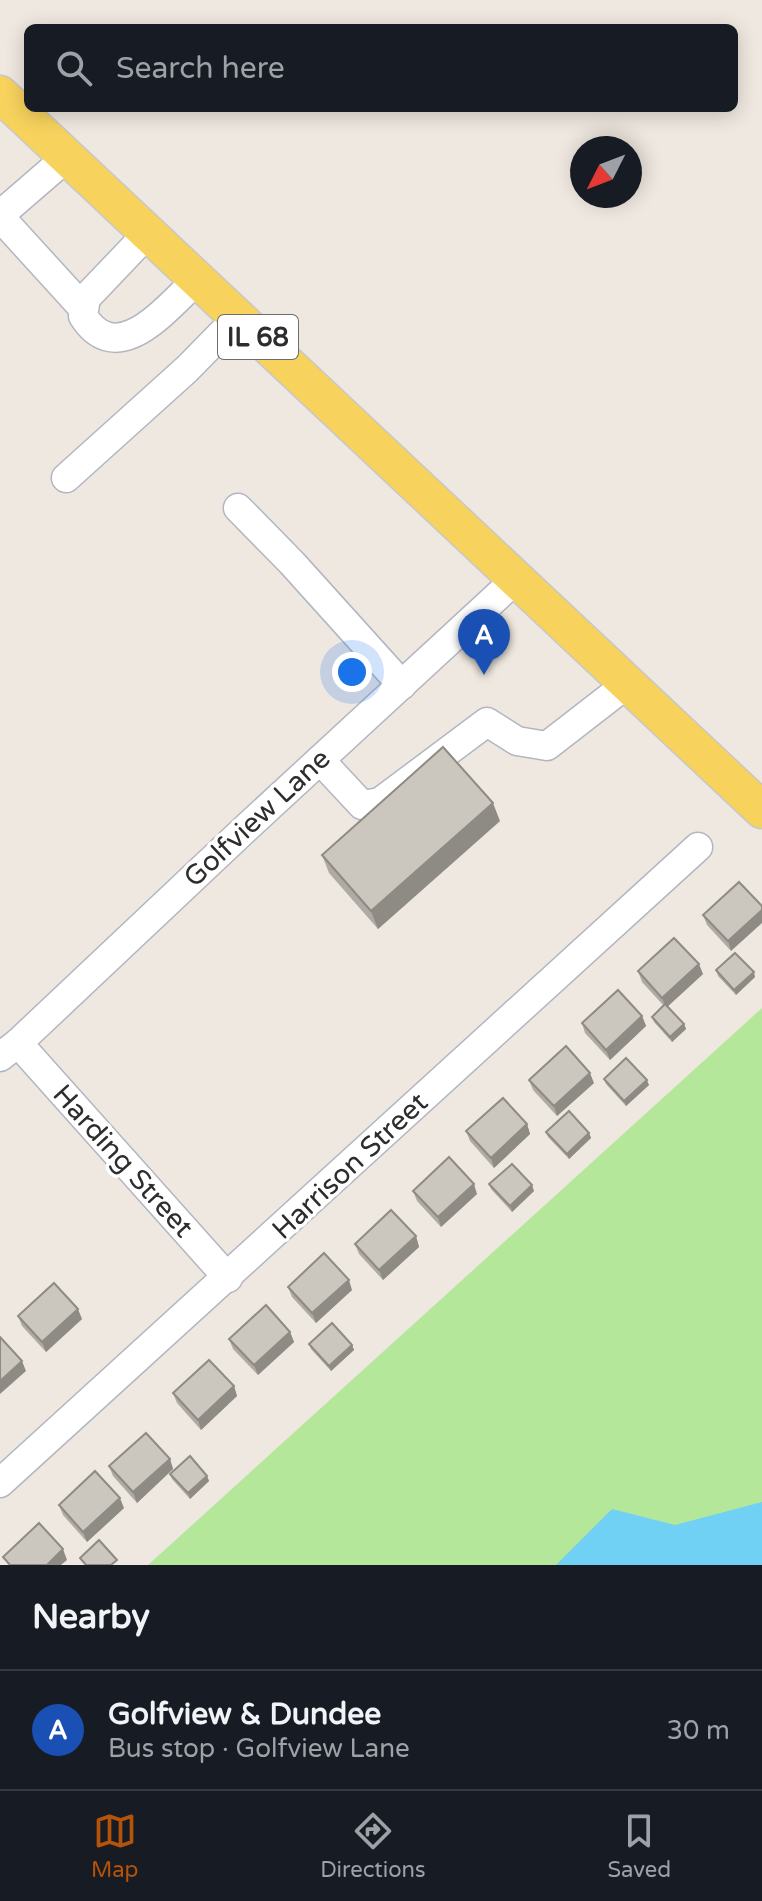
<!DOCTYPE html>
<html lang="en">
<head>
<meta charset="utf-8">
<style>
  :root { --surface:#171b24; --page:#242831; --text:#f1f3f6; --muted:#9ea1a6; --line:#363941; --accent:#b45309 }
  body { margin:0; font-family:"Varela Round",sans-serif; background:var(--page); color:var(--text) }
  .compass { position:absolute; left:570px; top:136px; width:72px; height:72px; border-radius:50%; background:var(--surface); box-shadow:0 4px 20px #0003; rotate:228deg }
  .you { position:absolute; left:352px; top:672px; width:28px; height:28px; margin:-20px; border:6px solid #fff; border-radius:50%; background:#1a73e8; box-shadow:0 0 0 12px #1a73e833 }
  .badge { display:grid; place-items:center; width:52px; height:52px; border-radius:50%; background:var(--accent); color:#fff; font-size:26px; font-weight:700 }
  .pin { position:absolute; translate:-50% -66px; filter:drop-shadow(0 2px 4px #0008) }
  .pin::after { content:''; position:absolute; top:42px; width:28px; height:24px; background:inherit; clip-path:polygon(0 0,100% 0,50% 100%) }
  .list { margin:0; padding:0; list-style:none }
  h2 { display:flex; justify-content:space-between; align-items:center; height:104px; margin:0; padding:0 32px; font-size:34px }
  h2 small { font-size:26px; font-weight:400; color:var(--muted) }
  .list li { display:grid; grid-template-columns:52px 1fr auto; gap:24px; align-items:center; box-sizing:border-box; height:120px; padding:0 32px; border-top:2px solid var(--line) }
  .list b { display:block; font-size:30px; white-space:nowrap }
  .list p { margin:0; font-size:26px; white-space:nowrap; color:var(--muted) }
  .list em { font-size:26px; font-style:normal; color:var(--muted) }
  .icon { flex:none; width:44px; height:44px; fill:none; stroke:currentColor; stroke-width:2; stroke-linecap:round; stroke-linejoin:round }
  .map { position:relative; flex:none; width:762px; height:1565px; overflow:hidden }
  .search { position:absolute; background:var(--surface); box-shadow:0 4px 20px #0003; left:24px; right:24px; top:24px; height:88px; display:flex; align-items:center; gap:20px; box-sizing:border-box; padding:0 28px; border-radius:12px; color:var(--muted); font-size:30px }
  .sheet { height:224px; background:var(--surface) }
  nav { display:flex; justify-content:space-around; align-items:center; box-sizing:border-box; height:112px; border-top:2px solid var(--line); background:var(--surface); font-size:22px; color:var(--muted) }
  nav a { display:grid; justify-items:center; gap:4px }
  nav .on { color:var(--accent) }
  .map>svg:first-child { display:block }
</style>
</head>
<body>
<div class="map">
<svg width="762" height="1565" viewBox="0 0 762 1565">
  <rect width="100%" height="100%" fill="#efe8e0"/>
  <polygon fill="#b5e79b" points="762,1008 762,1565 148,1565"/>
  <polygon fill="#70d1f4" points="762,1502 762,1565 556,1565 612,1509 675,1525"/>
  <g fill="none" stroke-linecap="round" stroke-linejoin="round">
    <defs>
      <g id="minor">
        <polyline points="0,215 67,157"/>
        <polyline points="0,217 83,308"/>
        <path d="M148 233 86 298 83 316C118 371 167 307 197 280"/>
        <polyline points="66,478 187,369 237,318"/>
        <polyline points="238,508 292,563 402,685"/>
        <polyline points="320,760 362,805 380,802 487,722 517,741 547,746 627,684"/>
        <polyline points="18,1043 228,1278"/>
        <polyline points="0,1057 18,1043 245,829 515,580"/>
        <polyline points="0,1483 698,847"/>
      </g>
      <polyline id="major" points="0,94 762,810"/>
    </defs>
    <use href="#minor" stroke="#b3b6c1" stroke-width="31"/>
    <use href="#major" stroke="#c8c8c8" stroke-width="39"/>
    <use href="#minor" stroke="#fff" stroke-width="28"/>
    <use href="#major" stroke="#f7d25d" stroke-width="36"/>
  </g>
  <g fill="#afaaa3">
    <polygon points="500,821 378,929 329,873 322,855"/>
    <polygon points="739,882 731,951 707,925 703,915"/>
    <polygon points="716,970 755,977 736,995 718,976"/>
    <polygon points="638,971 703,974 668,1006 684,1024 686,1029 672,1042 654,1022 652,1017 664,1006 642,982"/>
    <polygon points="642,1016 646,1026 610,1060 585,1033 582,1023"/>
    <polygon points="604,1079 649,1085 626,1106 606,1084"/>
    <polygon points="529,1080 594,1083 557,1116 533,1090"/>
    <polygon points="527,1124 530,1134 494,1168 470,1141 466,1131"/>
    <polygon points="546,1132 589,1133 591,1138 569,1159 548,1137"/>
    <polygon points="489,1184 534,1191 512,1212 491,1189"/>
    <polygon points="413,1191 477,1194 441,1227 417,1201"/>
    <polygon points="416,1236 419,1247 383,1280 359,1254 355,1244"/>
    <polygon points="288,1287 352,1290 316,1323 292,1297"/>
    <polygon points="18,1316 82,1319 46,1352 22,1326"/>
    <polygon points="290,1332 294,1342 258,1375 233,1349 229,1339"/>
    <polygon points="309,1344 352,1345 354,1350 331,1371 311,1349"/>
    <polygon points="234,1386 237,1396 201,1430 177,1403 173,1393"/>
    <polygon points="170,1459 173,1469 137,1503 113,1476 109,1466"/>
    <polygon points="170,1474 207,1476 209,1481 190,1499 172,1479"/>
    <polygon points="59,1505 124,1508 87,1542 63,1515"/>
  </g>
  <g fill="#8e8b85">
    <polygon points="493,803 500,821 378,929 371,911"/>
    <polygon points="762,910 762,923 731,951 728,941"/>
    <polygon points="699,964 703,974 666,1008 662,998"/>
    <polygon points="754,972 755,977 736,995 734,990"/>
    <polygon points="642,1016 646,1026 610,1060 606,1050"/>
    <polygon points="684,1024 686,1029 672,1042 670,1037"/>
    <polygon points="590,1073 594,1083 557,1116 554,1106"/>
    <polygon points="647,1080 649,1085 626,1106 624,1101"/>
    <polygon points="527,1124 530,1134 494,1168 491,1158"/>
    <polygon points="589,1133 591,1138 569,1159 567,1154"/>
    <polygon points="474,1184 477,1194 441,1227 438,1217"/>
    <polygon points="532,1185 534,1191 512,1212 510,1206"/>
    <polygon points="416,1236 419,1247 383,1280 379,1270"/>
    <polygon points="349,1280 352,1290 316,1323 312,1313"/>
    <polygon points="78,1309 82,1319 46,1352 42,1342"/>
    <polygon points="290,1332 294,1342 258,1375 254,1365"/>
    <polygon points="352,1345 354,1350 331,1371 329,1366"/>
    <polygon points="22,1361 26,1371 0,1394 0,1381"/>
    <polygon points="234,1386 237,1396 201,1430 198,1420"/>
    <polygon points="170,1459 173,1469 137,1503 133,1492"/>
    <polygon points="207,1476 209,1481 190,1499 188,1493"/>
    <polygon points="120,1498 124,1508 87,1542 83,1532"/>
    <polygon points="63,1549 67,1560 61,1565 47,1565"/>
  </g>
  <g fill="#cbc6be" stroke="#8e8b85" stroke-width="2">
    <polygon points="443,747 493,803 371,911 322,855"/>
    <polygon points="739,882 762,906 762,910 728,941 703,915"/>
    <polygon points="674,938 699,964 662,998 638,971"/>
    <polygon points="735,953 754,972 734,990 716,970"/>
    <polygon points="618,990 642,1016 606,1050 582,1023"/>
    <polygon points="665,1004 684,1024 670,1037 652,1017"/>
    <polygon points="566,1046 590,1073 554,1106 529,1080"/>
    <polygon points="626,1058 647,1080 624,1101 604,1079"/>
    <polygon points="503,1098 527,1124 491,1158 466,1131"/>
    <polygon points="569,1111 589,1133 567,1154 546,1132"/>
    <polygon points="449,1157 474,1184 438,1217 413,1191"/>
    <polygon points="512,1164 532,1185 510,1206 489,1184"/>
    <polygon points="391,1210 416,1236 379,1270 355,1244"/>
    <polygon points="324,1253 349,1280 312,1313 288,1287"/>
    <polygon points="54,1283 78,1309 42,1342 18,1316"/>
    <polygon points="266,1305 290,1332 254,1365 229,1339"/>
    <polygon points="332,1323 352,1345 329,1366 309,1344"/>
    <polygon points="0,1337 22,1361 0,1381"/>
    <polygon points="209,1360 234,1386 198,1420 173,1393"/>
    <polygon points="146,1433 170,1459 133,1492 109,1466"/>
    <polygon points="190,1456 207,1476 188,1493 170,1474"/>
    <polygon points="95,1471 120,1498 83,1532 59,1505"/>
    <polygon points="39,1523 63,1549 47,1565 10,1565 3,1557"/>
    <polygon points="99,1540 117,1560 111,1565 86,1565 80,1558"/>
  </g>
  <g text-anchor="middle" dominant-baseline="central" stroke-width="7" stroke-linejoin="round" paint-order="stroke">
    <rect fill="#fff" stroke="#6c6c6c" stroke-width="2" x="218" y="315" width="80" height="44" rx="6"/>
    <g font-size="26" font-weight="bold" fill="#2d2d2d">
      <text x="258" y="337">IL 68</text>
    </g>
    <g font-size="28" fill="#2d2d2d" stroke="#fff">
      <text transform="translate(257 818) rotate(-43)">Golfview Lane</text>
      <text transform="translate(123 1161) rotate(48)">Harding Street</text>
      <text transform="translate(350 1166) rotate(-43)">Harrison Street</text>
    </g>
  </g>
</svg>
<svg class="compass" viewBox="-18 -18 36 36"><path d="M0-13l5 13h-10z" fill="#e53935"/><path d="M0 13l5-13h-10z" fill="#9ea1a6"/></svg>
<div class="you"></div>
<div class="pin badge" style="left:484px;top:675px;background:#1a4fb4">A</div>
<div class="search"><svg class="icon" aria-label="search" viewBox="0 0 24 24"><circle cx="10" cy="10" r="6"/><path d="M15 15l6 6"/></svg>Search here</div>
</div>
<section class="sheet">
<h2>Nearby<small></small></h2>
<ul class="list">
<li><span class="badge" style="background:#1a4fb4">A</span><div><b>Golfview &amp; Dundee</b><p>Bus stop · Golfview Lane</p></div><em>30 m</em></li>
</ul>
</section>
<nav>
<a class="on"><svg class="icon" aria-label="map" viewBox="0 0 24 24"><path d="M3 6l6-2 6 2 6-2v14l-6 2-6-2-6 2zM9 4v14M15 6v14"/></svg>Map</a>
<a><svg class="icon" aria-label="directions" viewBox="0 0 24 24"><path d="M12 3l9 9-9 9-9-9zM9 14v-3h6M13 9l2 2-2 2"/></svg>Directions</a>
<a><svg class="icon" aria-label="saved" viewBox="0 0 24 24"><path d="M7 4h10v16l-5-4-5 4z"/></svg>Saved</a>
</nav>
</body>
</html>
